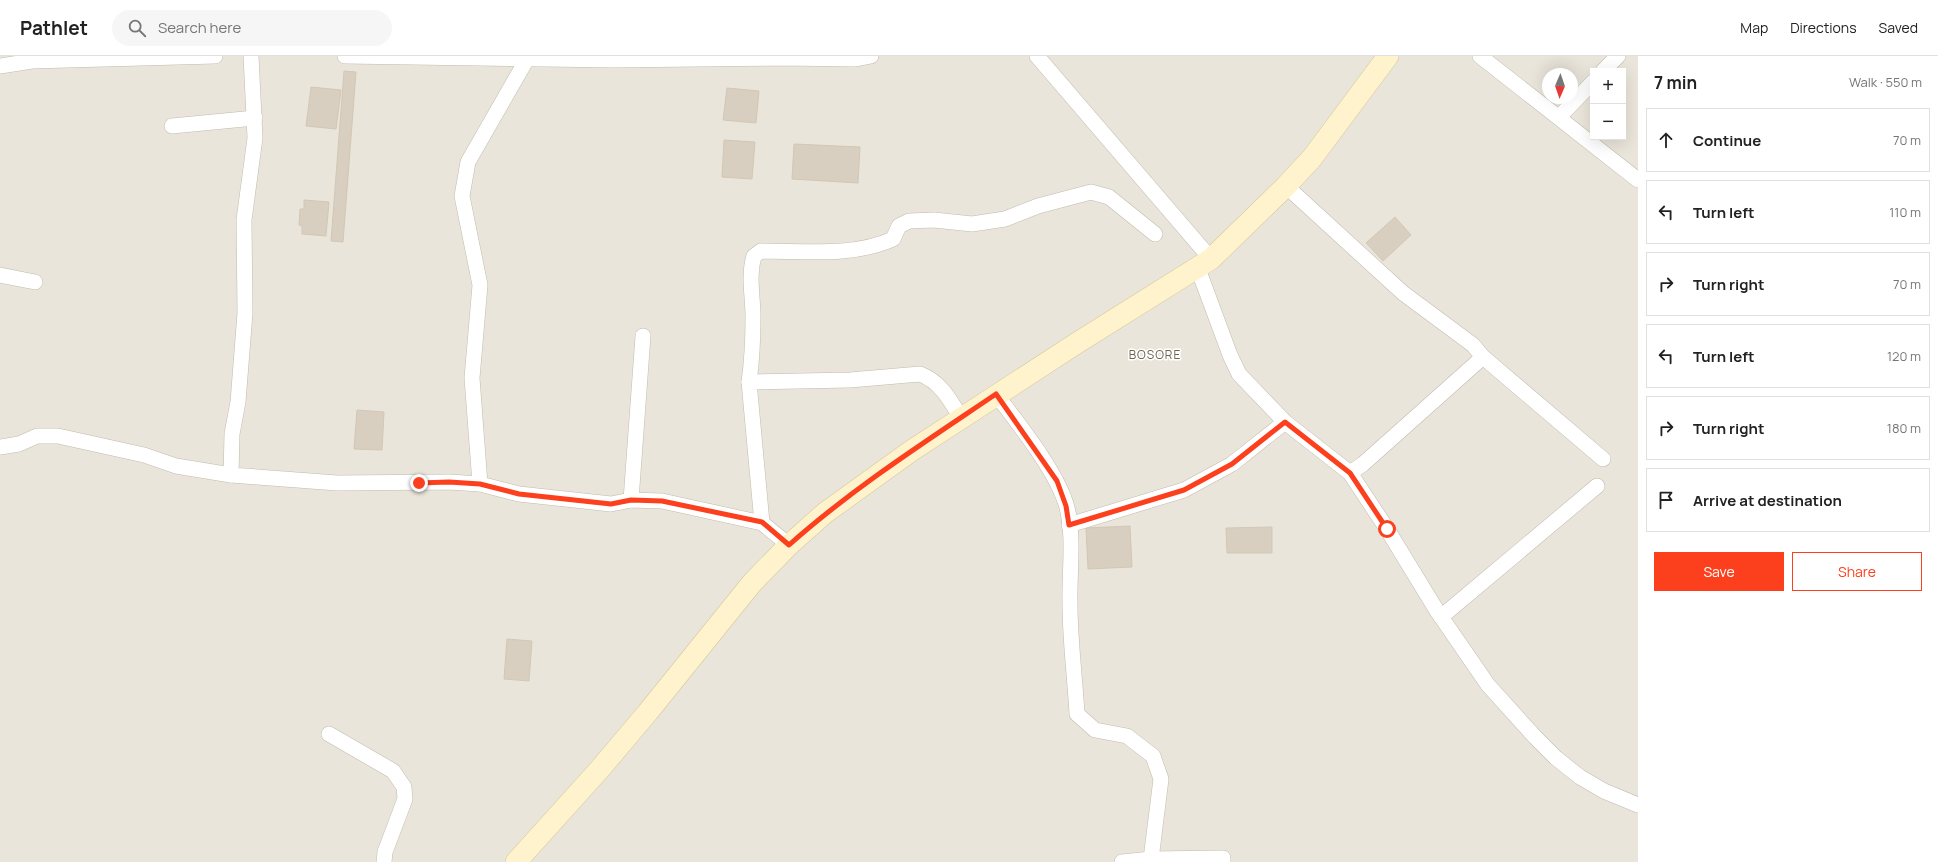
<!DOCTYPE html>
<html lang="en">
<head>
<meta charset="utf-8">
<style>
  :root { --surface:#fff; --page:#f6f6f6; --text:#222; --muted:#767676; --line:#e0e0e0; --accent:#fc3f1d }
  body { margin:0; font-family:Manrope,sans-serif; background:var(--page); color:var(--text) }
  .controls { position:absolute; right:12px; top:12px; display:grid; overflow:hidden; border-radius:0px; box-shadow:0 4px 16px #0002 }
  .controls button { width:36px; height:36px; display:grid; place-items:center; padding:0; border:0; border-bottom:1px solid var(--line); background:var(--surface); color:var(--text); font:20px sans-serif }
  .compass { position:absolute; left:1542px; top:12px; width:36px; height:36px; border-radius:50%; background:var(--surface); box-shadow:0 4px 16px #0002; rotate:182deg }
  .stop { position:absolute; width:12px; height:12px; margin:-9px; border:3px solid #fc3f1d; border-radius:50%; background:#fff }
  .stop.end { background:#fc3f1d; border-color:#fff; box-shadow:0 1px 4px #0008 }
  .list { margin:0; padding:0; list-style:none }
  h2 { display:flex; justify-content:space-between; align-items:center; height:52px; margin:0; padding:0 16px; font-size:17px }
  h2 small { font-size:13px; font-weight:400; color:var(--muted) }
  .list li { display:grid; grid-template-columns:26px 1fr auto; gap:12px; align-items:center; box-sizing:border-box; height:64px; margin:0 8px 8px; padding:0 8px; border:1px solid var(--line); border-radius:0px }
  .list b { display:block; font-size:15px; white-space:nowrap }
  .list em { font-size:13px; font-style:normal; color:var(--muted) }
  .actions { display:flex; gap:8px; padding:12px 16px }
  .actions a { flex:1; padding:9px 0; border:1px solid var(--accent); border-radius:0px; text-align:center; font-size:14px; color:var(--accent) }
  .actions .main { background:var(--accent); color:#fff }
  .icon { flex:none; width:22px; height:22px; fill:none; stroke:currentColor; stroke-width:2; stroke-linecap:round; stroke-linejoin:round }
  .map { position:relative; flex:none; width:1638px; height:806px; overflow:hidden }
  header { display:flex; align-items:center; gap:24px; box-sizing:border-box; height:56px; padding:0 20px; background:var(--surface); border-bottom:1px solid var(--line) }
  header strong { font-size:19px }
  nav { display:flex; gap:22px; margin-inline-start:auto; font-size:14px }
  .search { width:280px; height:36px; background:var(--page); display:flex; align-items:center; gap:10px; box-sizing:border-box; padding:0 14px; border-radius:22px; color:var(--muted); font-size:15px }
  main { display:flex }
  aside { flex:1; background:var(--surface) }
  .map>svg:first-child { display:block }
</style>
</head>
<body>
<header>
<strong>Pathlet</strong>
<div class="search"><svg class="icon" aria-label="search" viewBox="0 0 24 24"><circle cx="10" cy="10" r="6"/><path d="M15 15l6 6"/></svg>Search here</div>
<nav><a>Map</a><a>Directions</a><a>Saved</a></nav>
</header>
<main>
<div class="map">
<svg width="1638" height="806" viewBox="0 0 1638 806">
  <rect width="100%" height="100%" fill="#f6f3ec"/>
  <path fill="#eae5da" fill-rule="evenodd" d="M0 0H1638V806H0ZM1593 15H1623V81H1593ZM1548 18H1572V42H1548Z"/>
  <g fill="#d8cfc1" stroke="#d3c7b4">
    <polygon points="344,15 356,16 343,186 331,185"/>
    <polygon points="311,31 341,34 336,73 306,70"/>
    <polygon points="727,32 759,35 756,67 723,64"/>
    <polygon points="724,84 755,86 752,123 722,121"/>
    <polygon points="794,88 860,91 858,127 792,123"/>
    <polygon points="304,144 329,146 326,180 302,178 302,170 299,169 300,153 304,153"/>
    <polygon points="1395,161 1411,179 1383,205 1366,187"/>
    <polygon points="357,354 384,356 382,394 354,393"/>
    <polygon points="1130,470 1132,511 1088,513 1086,472"/>
    <polygon points="1272,471 1272,497 1227,497 1226,472"/>
    <polygon points="507,583 532,585 529,625 504,623"/>
  </g>
  <g fill="none" stroke-linecap="round" stroke-linejoin="round">
    <defs>
      <g id="street">
        <polyline points="251,0 255,82 244,164 245,257 238,346 232,378 231,419 337,427 449,426 480,428 519,438 611,448 631,444 662,445 762,467 789,489"/>
        <polyline points="345,0 614,4 780,2 856,3 871,0"/>
        <polyline points="1037,0 1211,203"/>
        <polyline points="1480,0 1638,124"/>
        <polyline points="0,10 32,5 215,0"/>
        <polyline points="1603,15 1618,0"/>
        <polyline points="1559,61 1593,26"/>
        <polyline points="172,70 255,62"/>
        <polyline points="1286,130 1403,237 1473,289 1483,301 1603,403"/>
        <polyline points="1197,210 1230,299 1239,318 1285,366 1350,417 1387,473 1437,555 1488,629 1535,681 1556,702 1580,721 1604,735 1638,749"/>
        <polyline points="0,219 35,226"/>
        <path d="M749 326C752 305 753 283 753 261 753 240 748 220 754 200L761 195C805 195 853 201 893 183L899 170 909 165 934 164 972 168 1005 163 1038 150 1091 136 1109 141 1155 178"/>
        <path d="M996 338C1019 369 1055 413 1066 448 1075 478 1069 518 1070 548 1070 585 1075 621 1077 658L1095 674 1127 680 1153 700 1161 723 1151 803"/>
        <polyline points="0,391 19,388 37,380 58,380 144,399 176,410 231,419"/>
        <polyline points="1350,417 1363,408 1483,301"/>
        <polyline points="480,428 472,322 480,229 462,140 468,106 527,3"/>
        <polyline points="631,444 643,280"/>
        <path d="M762 467 749 326 850 324 920 318C941 326 950 344 961 362"/>
        <polyline points="1069,469 1184,434 1232,408 1285,366"/>
        <polyline points="1441,561 1597,430"/>
        <polyline points="329,678 393,715 404,731 405,743 385,796 384,806"/>
        <polyline points="1122,806 1151,803 1223,802 1223,806"/>
      </g>
      <polyline id="secondary" points="516,806 599,714 648,656 752,527 789,489 825,457 911,395 1077,287 1211,203 1286,130 1312,102 1388,0"/>
    </defs>
    <use href="#street" stroke="#c2bbae" stroke-width="16"/>
    <use href="#secondary" stroke="#d6c79b" stroke-width="22"/>
    <use href="#street" stroke="#fff" stroke-width="15"/>
    <use href="#secondary" stroke="#fff3cd" stroke-width="21"/>
  </g>
  <g fill="none" stroke-linecap="round" stroke-linejoin="round">
    <path stroke="#fc3f1d" stroke-width="5" d="M419 427 449 426 480 428 519 438 611 448 631 444 662 445 762 466 789 489C853 432 925 386 996 338L1057 425 1066 450 1069 469 1184 434 1232 408 1285 366 1350 417 1387 473"/>
  </g>
  <g text-anchor="middle" dominant-baseline="central" stroke-width="3" stroke-linejoin="round" paint-order="stroke">
    <g font-size="12" letter-spacing="1" fill="#6e6250" stroke="#fff">
      <text x="1155" y="298">BOSORE</text>
    </g>
  </g>
</svg>
<div class="controls">
<button>+</button>
<button>−</button>
</div>
<svg class="compass" viewBox="-18 -18 36 36"><path d="M0-13l5 13h-10z" fill="#e53935"/><path d="M0 13l5-13h-10z" fill="#767676"/></svg>
<div class="stop" style="left:1387px;top:473px"></div>
<div class="stop end" style="left:419px;top:427px"></div>
</div>
<aside>
<h2>7 min<small>Walk · 550 m</small></h2>
<ul class="list">
<li><svg class="icon" aria-label="ahead" viewBox="0 0 24 24"><path d="M12 20V5M6 11l6-6 6 6"/></svg><div><b>Continue</b></div><em>70 m</em></li>
<li><svg class="icon" aria-label="left" viewBox="0 0 24 24"><path d="M17 20v-9H6M10 6l-5 5 5 5"/></svg><div><b>Turn left</b></div><em>110 m</em></li>
<li><svg class="icon" aria-label="right" viewBox="0 0 24 24"><path d="M7 20v-9h11M14 6l5 5-5 5"/></svg><div><b>Turn right</b></div><em>70 m</em></li>
<li><svg class="icon" aria-label="left" viewBox="0 0 24 24"><path d="M17 20v-9H6M10 6l-5 5 5 5"/></svg><div><b>Turn left</b></div><em>120 m</em></li>
<li><svg class="icon" aria-label="right" viewBox="0 0 24 24"><path d="M7 20v-9h11M14 6l5 5-5 5"/></svg><div><b>Turn right</b></div><em>180 m</em></li>
<li><svg class="icon" aria-label="arrive" viewBox="0 0 24 24"><path d="M6 21V4h12l-3 4 3 4H6"/></svg><div><b>Arrive at destination</b></div></li>
</ul>
<div class="actions"><a class="main">Save</a><a>Share</a></div>
</aside>
</main>
</body>
</html>
